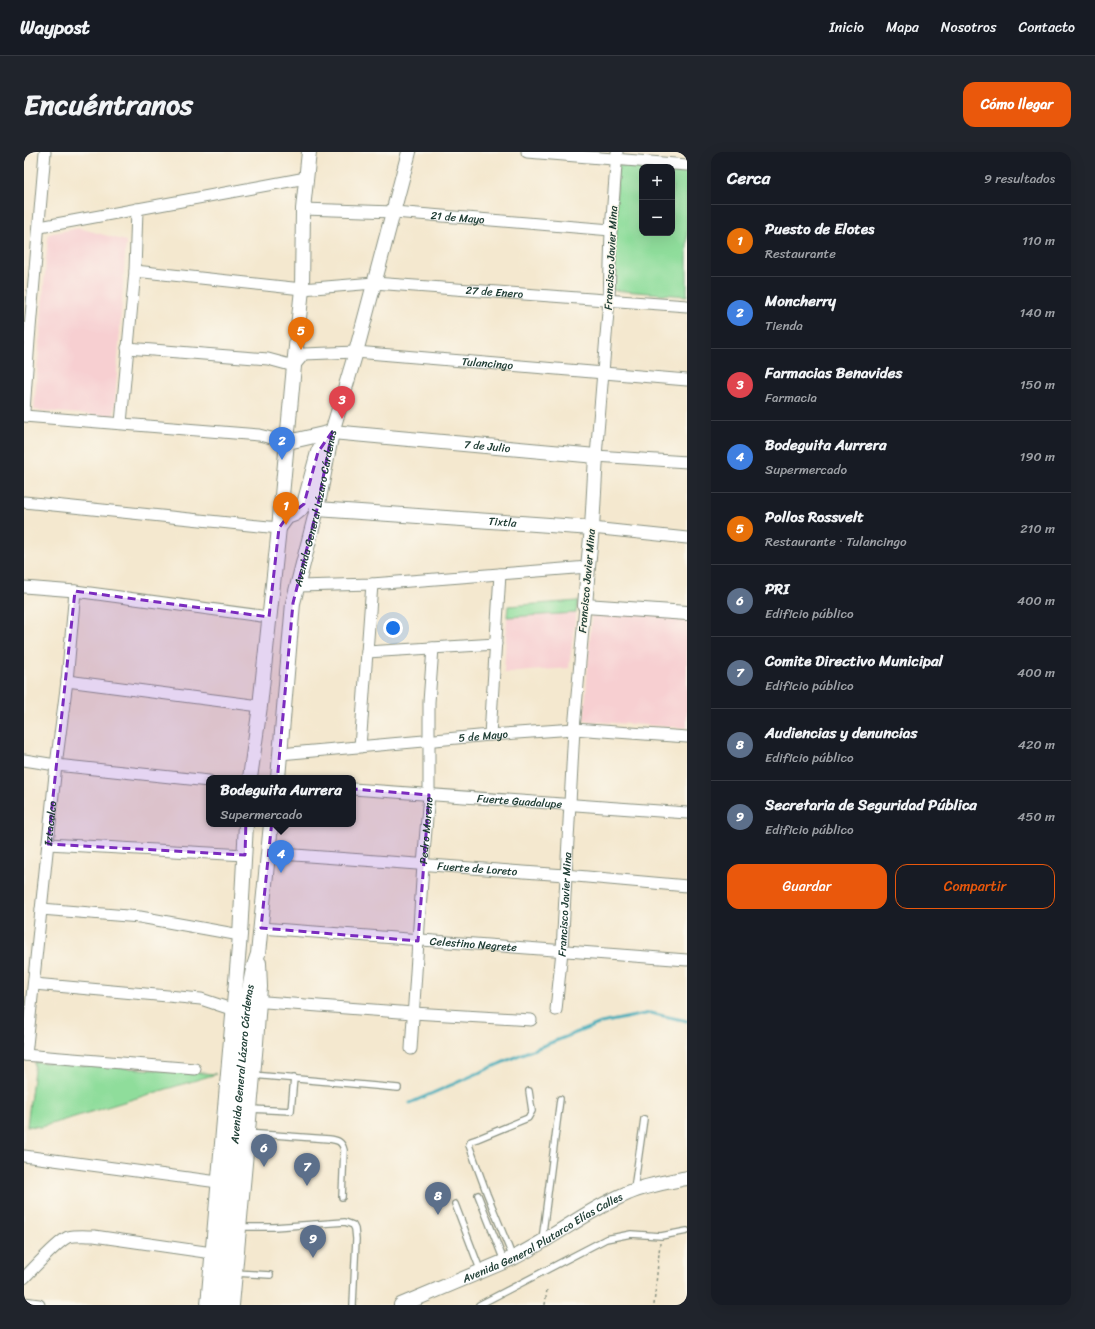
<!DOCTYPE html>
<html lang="es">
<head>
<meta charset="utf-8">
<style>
  :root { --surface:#171b24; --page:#20242c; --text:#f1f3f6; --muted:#9ea1a6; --line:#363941; --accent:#ea580c }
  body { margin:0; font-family:Sriracha,sans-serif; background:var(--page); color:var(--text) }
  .controls { position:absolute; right:12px; top:12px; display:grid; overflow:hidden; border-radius:8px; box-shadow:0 4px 16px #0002 }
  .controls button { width:36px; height:36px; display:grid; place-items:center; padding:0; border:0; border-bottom:1px solid var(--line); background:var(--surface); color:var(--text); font:20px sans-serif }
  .you { position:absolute; left:369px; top:476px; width:14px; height:14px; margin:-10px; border:3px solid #fff; border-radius:50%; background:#1a73e8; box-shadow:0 0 0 6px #1a73e833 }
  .badge { display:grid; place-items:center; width:26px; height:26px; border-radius:50%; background:var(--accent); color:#fff; font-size:13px; font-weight:700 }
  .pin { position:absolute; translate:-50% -33px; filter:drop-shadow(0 1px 2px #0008) }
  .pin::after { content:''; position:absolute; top:21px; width:14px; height:12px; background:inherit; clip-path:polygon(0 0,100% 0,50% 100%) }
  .popup { position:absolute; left:182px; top:623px; width:150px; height:52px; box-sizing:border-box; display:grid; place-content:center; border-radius:8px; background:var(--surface); filter:drop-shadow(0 1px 3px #0005); font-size:13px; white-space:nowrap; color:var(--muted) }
  .popup b { font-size:15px; color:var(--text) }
  .popup::after { content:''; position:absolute; left:50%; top:100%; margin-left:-8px; border:8px solid transparent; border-top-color:var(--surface) }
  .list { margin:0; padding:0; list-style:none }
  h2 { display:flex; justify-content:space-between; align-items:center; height:52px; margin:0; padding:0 16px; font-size:17px }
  h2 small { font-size:13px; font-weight:400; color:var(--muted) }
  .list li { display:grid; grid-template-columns:26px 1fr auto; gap:12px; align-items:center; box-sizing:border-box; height:72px; padding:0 16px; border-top:1px solid var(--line) }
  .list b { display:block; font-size:15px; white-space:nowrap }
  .list p { margin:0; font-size:13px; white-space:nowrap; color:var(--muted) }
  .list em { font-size:13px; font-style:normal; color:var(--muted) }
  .actions { display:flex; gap:8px; padding:12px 16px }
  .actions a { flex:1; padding:9px 0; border:1px solid var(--accent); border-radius:12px; text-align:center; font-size:14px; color:var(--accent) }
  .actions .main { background:var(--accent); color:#fff }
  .map { position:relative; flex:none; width:663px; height:1153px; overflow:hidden; border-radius:12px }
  header { display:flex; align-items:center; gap:24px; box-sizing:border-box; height:56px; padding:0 20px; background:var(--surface); border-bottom:1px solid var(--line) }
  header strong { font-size:19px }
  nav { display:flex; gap:22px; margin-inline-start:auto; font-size:14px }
  .intro { display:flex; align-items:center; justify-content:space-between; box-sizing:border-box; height:96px; padding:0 24px }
  h1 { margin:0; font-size:28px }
  .button { padding:10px 18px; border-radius:12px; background:var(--accent); color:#fff; font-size:14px; font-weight:700 }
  main { display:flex; gap:24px; padding:0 24px }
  aside { flex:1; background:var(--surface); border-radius:12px; box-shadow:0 4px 16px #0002 }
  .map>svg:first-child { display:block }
</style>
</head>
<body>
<header>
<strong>Waypost</strong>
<nav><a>Inicio</a><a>Mapa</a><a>Nosotros</a><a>Contacto</a></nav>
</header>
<div class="intro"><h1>Encuéntranos</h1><a class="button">Cómo llegar</a></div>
<main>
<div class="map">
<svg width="663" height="1153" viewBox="0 0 663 1153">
  <rect width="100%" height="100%" fill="#fbf7ec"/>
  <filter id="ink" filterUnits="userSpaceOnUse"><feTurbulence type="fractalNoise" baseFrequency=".025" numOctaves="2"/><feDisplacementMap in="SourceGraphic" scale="8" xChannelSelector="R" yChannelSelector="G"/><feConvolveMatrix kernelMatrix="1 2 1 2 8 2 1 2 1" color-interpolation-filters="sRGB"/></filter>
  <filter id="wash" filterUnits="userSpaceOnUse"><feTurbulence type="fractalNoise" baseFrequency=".012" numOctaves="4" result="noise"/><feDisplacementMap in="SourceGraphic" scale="16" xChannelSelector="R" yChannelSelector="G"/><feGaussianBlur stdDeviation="0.9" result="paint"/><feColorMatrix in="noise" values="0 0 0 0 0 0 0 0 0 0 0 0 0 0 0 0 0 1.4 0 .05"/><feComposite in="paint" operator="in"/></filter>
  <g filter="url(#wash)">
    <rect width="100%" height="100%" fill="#f4e8cf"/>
    <g fill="#f7cfd1">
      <polygon points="55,76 102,89 90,265 10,258 24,82"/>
      <polygon points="568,457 663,464 663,576 560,569"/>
      <polygon points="552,461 545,516 480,521 483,465"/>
    </g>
    <g fill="#8fdd9b" stroke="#578d68">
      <polygon points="594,13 625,15 618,15 618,81 648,81 648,17 663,18 663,144 587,138"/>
      <polygon points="554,449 552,461 483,465 484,454"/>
      <polygon points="11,910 192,922 17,975 3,974"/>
    </g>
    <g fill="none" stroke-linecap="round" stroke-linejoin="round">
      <polyline stroke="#3baab9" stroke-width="3" points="386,951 498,902 577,871 626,861 663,869"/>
    </g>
  </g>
  <g filter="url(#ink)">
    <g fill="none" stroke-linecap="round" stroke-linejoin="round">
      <defs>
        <g id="service">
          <polyline points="229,923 374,936"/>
          <polyline points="226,957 267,959 270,926"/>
          <path d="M223 981 305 987C313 988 318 989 320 998L318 1045"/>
          <polyline points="610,1037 620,967"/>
          <polyline points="454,1043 480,1109"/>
          <polyline points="431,1052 457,1120"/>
          <polyline points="215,1075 250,1075 321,1070 329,1073 331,1077 332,1087 329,1153"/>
          <polyline points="518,1088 536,947"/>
          <polyline points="489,1106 463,1042 445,993 447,989 453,987 504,966 508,959 505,939"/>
          <polyline points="211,1121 246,1123"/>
          <polyline points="455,1153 582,1087 607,1082 637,1084 663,1079"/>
        </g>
        <g id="minor">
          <polyline points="503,0 663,13"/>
          <polyline points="593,0 587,78 585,148 572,304 663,310"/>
          <path id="s1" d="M279 57 370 60 587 78"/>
          <polyline points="16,75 282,26"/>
          <path id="s2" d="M111 119 278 137 350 131 663 154"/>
          <path id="s3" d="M103 196 244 207 270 214 280 202 332 200 663 228"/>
          <polyline points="0,259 5,188 21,0"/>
          <polyline points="0,264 235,283 264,290"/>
          <polyline points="97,271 111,119 113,57"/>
          <polyline points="0,350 255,376"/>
          <polyline points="568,376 663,386"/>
          <polyline points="274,434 348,432 564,415"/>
          <polyline points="0,435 51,439 245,465"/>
          <polyline points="343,500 472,492"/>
          <polyline points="43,529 236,554"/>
          <polyline points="466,583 476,422"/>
          <polyline points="336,595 348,432"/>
          <path id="s4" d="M256 602 466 583 550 577 663 585"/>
          <polyline points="0,608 32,613 185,629"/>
          <path id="s5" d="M329 637 663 661"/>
          <polyline points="24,692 221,703"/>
          <path id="s6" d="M244 701 541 723 663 734"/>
          <polyline points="17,757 116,765 216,783"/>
          <path id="s7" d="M237 776 663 808"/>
          <polyline points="10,832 177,847 210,858"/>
          <polyline points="228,849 389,861 507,868"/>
          <path id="s8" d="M532 858 538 799 550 577 561 454"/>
          <path id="s9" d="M387 897 399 713 405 643V550L409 496"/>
          <polyline points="0,903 171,917"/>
          <path id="s10" d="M2 903 32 613 43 529 51 439"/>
          <polyline points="0,1004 194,1030"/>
          <path d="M0 1126C10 1116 33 1090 44 1085 52 1083 62 1084 70 1084L188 1101"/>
          <polyline points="0,1151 15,1153"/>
        </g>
        <g id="tertiary">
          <path id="s11" d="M264 290 308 280 572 304 568 376 564 415 561 454 663 461"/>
          <path id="s12" d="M293 357 568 376"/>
          <polyline points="255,376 263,365 271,362 276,358 280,352 294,300 298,292 305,284"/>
          <polyline points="226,626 236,554 255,376 270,214 278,137 279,57 285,0"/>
          <path id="s13" d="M254 626 269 451 293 357 308 280 332 200 385 0"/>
          <polyline points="184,1153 216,783 222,672"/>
          <path id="s14" d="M196 1153 223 848 229 817 234 802 247 672"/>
          <polyline points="208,1153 232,891 236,835 235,811"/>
          <path id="s15" d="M377 1153 489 1106C528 1087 563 1058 604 1041 622 1033 643 1030 663 1026"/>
        </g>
      </defs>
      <use href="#service" stroke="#8a9282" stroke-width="8"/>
      <use href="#minor" stroke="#8a9282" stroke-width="13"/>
      <use href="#tertiary" stroke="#8a9282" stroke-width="16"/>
      <g stroke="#8a9282" stroke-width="1.5" stroke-dasharray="3 3" stroke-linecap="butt">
        <polyline points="521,1153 523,1137"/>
        <polyline points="630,1153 636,1091"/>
      </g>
      <use href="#service" stroke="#fff" stroke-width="5.5"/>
      <use href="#minor" stroke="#fff" stroke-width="11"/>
      <use href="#tertiary" stroke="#fff" stroke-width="14"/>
    </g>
  </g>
  <path fill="#7b2cbf" fill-opacity="0.2" stroke="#7b2cbf" stroke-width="3" stroke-dasharray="8 5" stroke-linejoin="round" d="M308 280 293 357 269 451 253 631 405 643 394 789 237 776 248 668 241 660 232 658 222 668 221 703 24 692 51 439 245 465 255 376 263 365 280 352 294 300Z"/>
  <g text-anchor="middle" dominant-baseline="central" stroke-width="3" stroke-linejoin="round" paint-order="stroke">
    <g font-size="11" fill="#1f3d34" stroke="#fbf7ec">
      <text stroke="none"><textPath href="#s1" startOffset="155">21 de Mayo</textPath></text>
      <text transform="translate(587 106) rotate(-87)">Francisco Javier Mina</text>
      <text stroke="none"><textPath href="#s2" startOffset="361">27 de Enero</textPath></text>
      <text stroke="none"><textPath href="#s3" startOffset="368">Tulancingo</textPath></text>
      <text stroke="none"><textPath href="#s11" startOffset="201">7 de Julio</textPath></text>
      <text stroke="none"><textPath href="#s13" startOffset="273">Avenida General Lázaro Cárdenas</textPath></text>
      <text stroke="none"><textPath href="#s12" startOffset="186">Tixtla</textPath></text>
      <text transform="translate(563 429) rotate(-85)">Francisco Javier Mina</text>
      <text stroke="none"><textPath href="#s4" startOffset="204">5 de Mayo</textPath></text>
      <text stroke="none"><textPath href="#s5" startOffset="167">Fuerte Guadalupe</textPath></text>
      <text stroke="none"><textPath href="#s10" startOffset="233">Iztacalco</textPath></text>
      <text stroke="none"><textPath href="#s9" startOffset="219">Pedro Moreno</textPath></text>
      <text stroke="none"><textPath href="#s6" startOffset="210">Fuerte de Loreto</textPath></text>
      <text stroke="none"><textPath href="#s8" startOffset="106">Francisco Javier Mina</textPath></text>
      <text stroke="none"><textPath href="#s7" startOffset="213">Celestino Negrete</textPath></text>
      <text stroke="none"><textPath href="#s14" startOffset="242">Avenida General Lázaro Cárdenas</textPath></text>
      <text stroke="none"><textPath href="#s15" startOffset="157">Avenida General Plutarco Elías Calles</textPath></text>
    </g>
  </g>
</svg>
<div class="controls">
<button>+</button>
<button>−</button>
</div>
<div class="you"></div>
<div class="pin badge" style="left:262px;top:373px;background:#e8710a">1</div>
<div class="pin badge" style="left:258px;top:308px;background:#3f7fe0">2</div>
<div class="pin badge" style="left:318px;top:267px;background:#e0444e">3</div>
<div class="pin badge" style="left:257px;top:721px;background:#3f7fe0">4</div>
<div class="popup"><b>Bodeguita Aurrera</b>Supermercado</div>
<div class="pin badge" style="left:277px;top:198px;background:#e8710a">5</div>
<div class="pin badge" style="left:240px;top:1015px;background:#5c6f8a">6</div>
<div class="pin badge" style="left:283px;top:1034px;background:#5c6f8a">7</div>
<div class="pin badge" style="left:414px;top:1063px;background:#5c6f8a">8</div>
<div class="pin badge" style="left:289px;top:1106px;background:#5c6f8a">9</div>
</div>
<aside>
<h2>Cerca<small>9 resultados</small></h2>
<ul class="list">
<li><span class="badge" style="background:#e8710a">1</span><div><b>Puesto de Elotes</b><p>Restaurante</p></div><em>110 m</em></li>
<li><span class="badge" style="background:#3f7fe0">2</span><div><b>Moncherry</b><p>Tienda</p></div><em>140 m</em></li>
<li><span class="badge" style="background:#e0444e">3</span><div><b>Farmacias Benavides</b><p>Farmacia</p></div><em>150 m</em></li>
<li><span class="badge" style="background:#3f7fe0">4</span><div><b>Bodeguita Aurrera</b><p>Supermercado</p></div><em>190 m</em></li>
<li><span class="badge" style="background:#e8710a">5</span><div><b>Pollos Rossvelt</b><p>Restaurante · Tulancingo</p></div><em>210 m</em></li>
<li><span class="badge" style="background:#5c6f8a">6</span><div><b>PRI</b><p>Edificio público</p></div><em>400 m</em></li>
<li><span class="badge" style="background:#5c6f8a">7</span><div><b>Comite Directivo Municipal</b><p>Edificio público</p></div><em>400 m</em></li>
<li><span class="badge" style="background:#5c6f8a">8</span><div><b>Audiencias y denuncias</b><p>Edificio público</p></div><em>420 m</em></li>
<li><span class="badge" style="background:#5c6f8a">9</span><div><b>Secretaria de Seguridad Pública</b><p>Edificio público</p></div><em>450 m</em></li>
</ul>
<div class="actions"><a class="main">Guardar</a><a>Compartir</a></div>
</aside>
</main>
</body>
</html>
